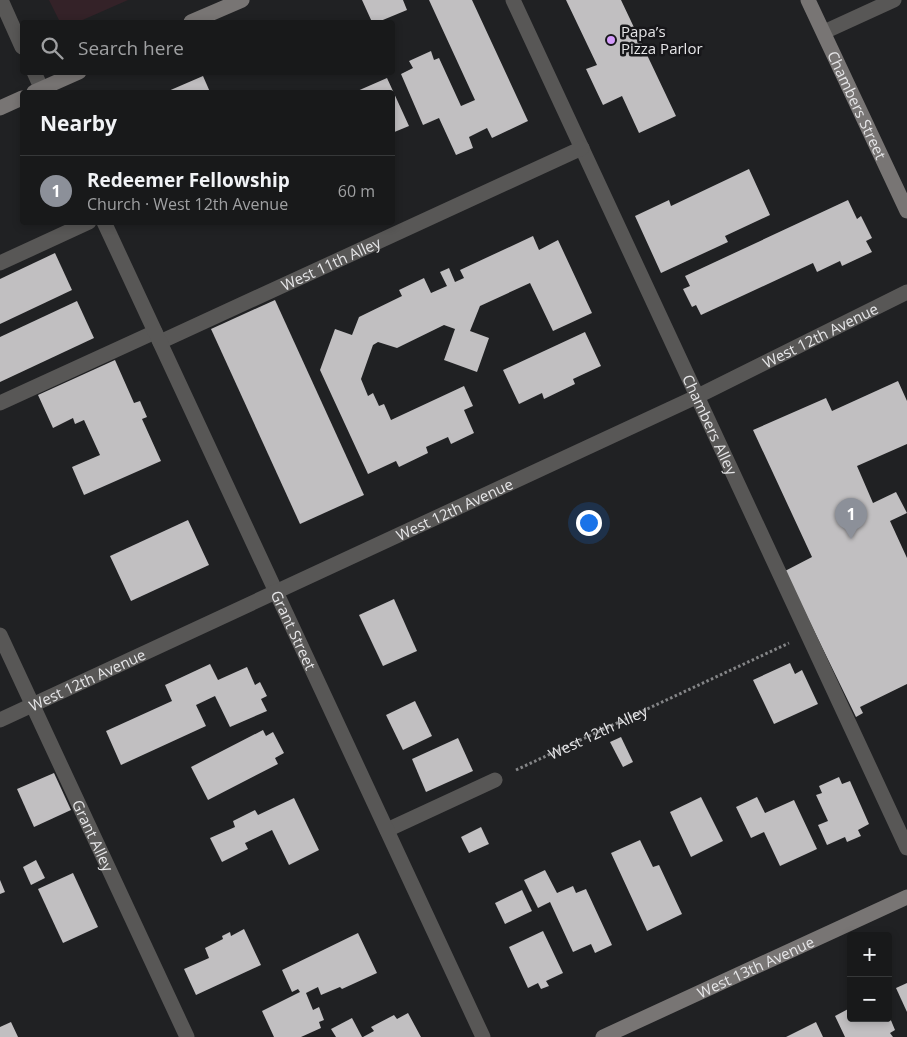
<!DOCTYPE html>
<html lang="en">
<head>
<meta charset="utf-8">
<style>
  :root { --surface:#18191a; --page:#212223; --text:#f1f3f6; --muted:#9fa0a2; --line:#363839; --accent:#8c9099 }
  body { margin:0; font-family:"Open Sans",sans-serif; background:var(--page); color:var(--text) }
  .controls { position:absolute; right:15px; bottom:15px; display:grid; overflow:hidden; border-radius:5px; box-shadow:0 2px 8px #0003 }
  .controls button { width:45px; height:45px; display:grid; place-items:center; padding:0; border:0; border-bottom:1px solid var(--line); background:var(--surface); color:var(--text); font:25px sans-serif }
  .you { position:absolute; left:588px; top:522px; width:18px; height:18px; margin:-12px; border:4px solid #fff; border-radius:50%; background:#1a73e8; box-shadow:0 0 0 8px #1a73e833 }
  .badge { display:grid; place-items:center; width:32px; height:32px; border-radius:50%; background:var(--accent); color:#fff; font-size:16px; font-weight:700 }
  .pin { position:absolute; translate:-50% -41px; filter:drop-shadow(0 1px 2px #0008) }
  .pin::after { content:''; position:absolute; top:26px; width:18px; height:15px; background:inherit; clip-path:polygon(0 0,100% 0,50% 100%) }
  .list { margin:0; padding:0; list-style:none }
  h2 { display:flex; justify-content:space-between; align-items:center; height:65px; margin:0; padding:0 20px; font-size:21px }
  h2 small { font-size:16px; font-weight:400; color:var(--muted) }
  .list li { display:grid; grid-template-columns:32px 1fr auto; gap:15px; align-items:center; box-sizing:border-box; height:70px; padding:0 20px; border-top:1px solid var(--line) }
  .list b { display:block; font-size:19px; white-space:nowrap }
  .list p { margin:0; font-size:16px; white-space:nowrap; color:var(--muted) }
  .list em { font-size:16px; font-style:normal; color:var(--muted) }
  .icon { flex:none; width:28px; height:28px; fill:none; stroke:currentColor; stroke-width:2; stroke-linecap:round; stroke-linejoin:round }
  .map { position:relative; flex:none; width:907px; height:1037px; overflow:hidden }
  .search { position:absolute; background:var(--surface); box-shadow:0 2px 8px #0003; left:20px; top:20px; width:375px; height:55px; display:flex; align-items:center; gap:12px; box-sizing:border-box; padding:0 18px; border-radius:5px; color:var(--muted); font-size:19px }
  .panel { position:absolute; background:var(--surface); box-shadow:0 2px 8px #0003; left:20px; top:90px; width:375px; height:135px; border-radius:5px }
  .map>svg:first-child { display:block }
</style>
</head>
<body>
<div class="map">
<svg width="907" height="1037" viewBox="0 0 907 1037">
  <rect width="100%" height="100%" fill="#202123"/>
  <polygon fill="#342228" points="49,0 128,0 78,22 60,22"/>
  <g fill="#c1bfc1">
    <polygon points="362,0 403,0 407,10 378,22 372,22"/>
    <polygon points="429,0 472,0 528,121 492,138 487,128 469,137 473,148 456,155 439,118 423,125 401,74 413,68 409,61 431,51 434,60 439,58 461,106 475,100"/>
    <polygon points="566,0 621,0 676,116 639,133 622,96 603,105 586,69 597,65"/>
    <polygon points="203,76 210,92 166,92"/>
    <polygon points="387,78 409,126 392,133 392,92 355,92"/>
    <polygon points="749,169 770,215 725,236 728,242 661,273 635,216 669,200 671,206"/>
    <polygon points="848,200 857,219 861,216 872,238 866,241 872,252 842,266 840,261 817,272 813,263 701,315 696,305 692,307 683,289 690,286 685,276"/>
    <polygon points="533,236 539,250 558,240 592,313 553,331 530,283 480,306 470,331 489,338 477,372 444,360 455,329 444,325 397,348 378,342 373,345 361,379 368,396 373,393 379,406 384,404 391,420 464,386 473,406 464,410 474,433 451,444 448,437 426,447 428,453 399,467 396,461 368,474 320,370 335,329 352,335 359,317 402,296 399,290 424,278 431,293 447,286 440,272 449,268 455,282 464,278 460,270"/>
    <polygon points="55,253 72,290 0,324 0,279"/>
    <polygon points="275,300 364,495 300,524 211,329"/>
    <polygon points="77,301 94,338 0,382 0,337"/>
    <polygon points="585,332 601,366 573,379 575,384 544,399 542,393 519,404 503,370"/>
    <polygon points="115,360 134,403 140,401 147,417 142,419 161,461 84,495 72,467 100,455 84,420 75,424 73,418 53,428 38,395"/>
    <polygon points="898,381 907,401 907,444 857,466 873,503 896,492 907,513 890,521 907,558 907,684 860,707 863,713 856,717 785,571 812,557 753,430 826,398 832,411"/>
    <polygon points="188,520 209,565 131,601 110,556"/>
    <polygon points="394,599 417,651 383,666 359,615"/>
    <polygon points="790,663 795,674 802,670 818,704 774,724 753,680"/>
    <polygon points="210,664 218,680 247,667 255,685 260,682 267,696 261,699 267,711 230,727 215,696 196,705 206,726 121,765 106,731 172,701 165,685"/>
    <polygon points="415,701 432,736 403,750 386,715"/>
    <polygon points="263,730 266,736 273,732 284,753 275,758 278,764 208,800 191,767"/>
    <polygon points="621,737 633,762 623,767 610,742"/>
    <polygon points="458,738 473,771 426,792 412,759"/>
    <polygon points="54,773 71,810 34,827 17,789"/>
    <polygon points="839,777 842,784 850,781 869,824 858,830 861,836 847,842 845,837 827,845 818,825 828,821 816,795 822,793 819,786"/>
    <polygon points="701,797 723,841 691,857 670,812"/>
    <polygon points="757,797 765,813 794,800 817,849 780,866 764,832 751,838 736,807"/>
    <polygon points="294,798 319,850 289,865 272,830 245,843 248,849 222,862 210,838 235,827 233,821 255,810 258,815"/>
    <polygon points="481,827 489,844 469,853 461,837"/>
    <polygon points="640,840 653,867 659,865 682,914 647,931 611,853"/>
    <polygon points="36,860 45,878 31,885 23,867"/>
    <polygon points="545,870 557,893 573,886 576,893 586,889 612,945 595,953 591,944 573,952 550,902 538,908 524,880"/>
    <polygon points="73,873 98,927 63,943 38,889"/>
    <polygon points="0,880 5,892 0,894"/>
    <polygon points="522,890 532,911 505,924 495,903"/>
    <polygon points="244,929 261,965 196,995 184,969 209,958 205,948 223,939 222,936 230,932 231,936"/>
    <polygon points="543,931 563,973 546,981 549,986 541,989 538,983 528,988 509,947"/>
    <polygon points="358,933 377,973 342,989 340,987 321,995 318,987 306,993 313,1010 319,1007 324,1020 319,1022 321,1028 301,1037 274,1037 262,1011 300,992 298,989 292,992 282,970"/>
    <polygon points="907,983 907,1012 896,988"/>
    <polygon points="851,1003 851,1018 890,1018 895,1030 890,1033 893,1037 845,1037 835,1016 850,1008 848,1004"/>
    <polygon points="408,1013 421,1037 363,1037 374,1031 371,1027 394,1015 397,1019"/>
    <polygon points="352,1018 362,1037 336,1037 331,1029"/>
    <polygon points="11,1022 18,1037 0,1037 0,1027"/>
    <polygon points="816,1022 823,1037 786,1037"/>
  </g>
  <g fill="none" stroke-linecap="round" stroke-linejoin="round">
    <path stroke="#848587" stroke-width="3" stroke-dasharray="2.5 2.5" stroke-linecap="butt" id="s1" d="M516 770 789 643"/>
    <g stroke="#585756" stroke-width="15">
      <path id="s2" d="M513 0 907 848"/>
      <polyline points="824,32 894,0"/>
      <polyline points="0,263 89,222"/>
      <path id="s3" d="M160 342 582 148"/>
      <polyline points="0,403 155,332"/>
      <path id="s4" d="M0 635 187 1037"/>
      <polyline points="387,830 495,780"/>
    </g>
    <g stroke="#585756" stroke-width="15">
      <polyline points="1,0 22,47"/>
      <polyline points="34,72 43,92"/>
      <path id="s5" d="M104 222 483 1037"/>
      <path id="s6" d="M0 720 698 396 907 292"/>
    </g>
    <g stroke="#787574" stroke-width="15">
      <path id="s7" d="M808 0 907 211"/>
      <polyline points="191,22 242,0"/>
      <polyline points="34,92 79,72"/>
      <polyline points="0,108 22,98"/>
      <path id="s8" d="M603 1037 907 897"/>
    </g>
  </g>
  <circle fill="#d49cfb" stroke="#17171a" stroke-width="2" cx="611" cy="40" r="5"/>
  <g text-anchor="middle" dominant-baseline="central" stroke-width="5" stroke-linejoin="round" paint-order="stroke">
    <g font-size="15" fill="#e6e6e8" stroke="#17171a" text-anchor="start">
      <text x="621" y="31">Papa’s<tspan x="621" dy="17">Pizza Parlor</tspan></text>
    </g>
    <g font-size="15" fill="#e6e6e8" stroke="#17171a">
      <text stroke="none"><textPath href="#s7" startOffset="116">Chambers Street</textPath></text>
      <text stroke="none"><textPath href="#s3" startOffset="188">West 11th Alley</textPath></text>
      <text stroke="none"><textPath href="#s6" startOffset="906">West 12th Avenue</textPath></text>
      <text stroke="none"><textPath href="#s2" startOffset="468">Chambers Alley</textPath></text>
      <text stroke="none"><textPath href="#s6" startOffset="501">West 12th Avenue</textPath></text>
      <text stroke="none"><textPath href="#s5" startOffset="450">Grant Street</textPath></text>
      <text stroke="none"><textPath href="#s6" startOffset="96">West 12th Avenue</textPath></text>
      <text stroke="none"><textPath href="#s1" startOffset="90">West 12th Alley</textPath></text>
      <text stroke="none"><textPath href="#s4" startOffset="221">Grant Alley</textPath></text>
      <text stroke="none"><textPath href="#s8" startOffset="168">West 13th Avenue</textPath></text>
    </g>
  </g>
</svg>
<div class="controls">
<button>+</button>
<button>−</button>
</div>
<div class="you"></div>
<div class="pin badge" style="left:851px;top:539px">1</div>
<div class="search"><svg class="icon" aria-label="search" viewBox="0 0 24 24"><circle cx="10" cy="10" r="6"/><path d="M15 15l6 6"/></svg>Search here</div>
<section class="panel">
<h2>Nearby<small></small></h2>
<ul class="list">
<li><span class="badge">1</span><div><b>Redeemer Fellowship</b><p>Church · West 12th Avenue</p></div><em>60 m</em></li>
</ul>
</section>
</div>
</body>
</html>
